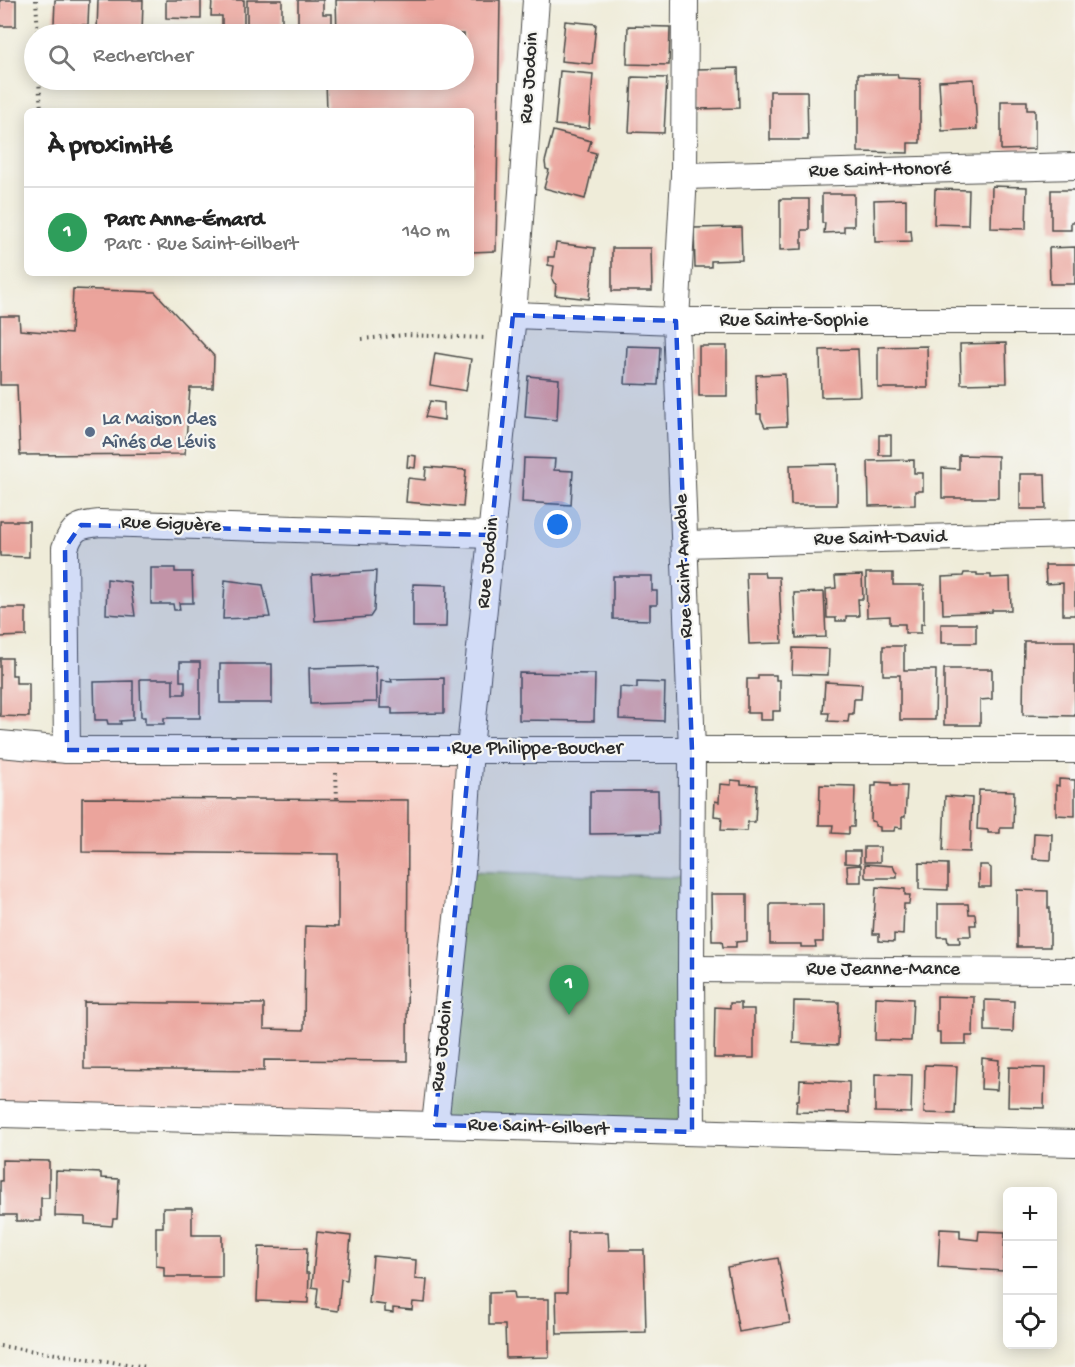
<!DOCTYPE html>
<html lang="fr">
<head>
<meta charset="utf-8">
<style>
  :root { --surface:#fff; --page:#f6f6f6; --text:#222; --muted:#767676; --line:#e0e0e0; --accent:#2563eb }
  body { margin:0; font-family:"Gochi Hand",sans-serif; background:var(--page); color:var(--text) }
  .controls { position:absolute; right:18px; bottom:18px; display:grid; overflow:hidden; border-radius:9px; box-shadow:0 3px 15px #0003 }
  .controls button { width:54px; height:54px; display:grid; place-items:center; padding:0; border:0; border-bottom:2px solid var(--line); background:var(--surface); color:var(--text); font:30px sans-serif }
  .you { position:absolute; left:558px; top:525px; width:21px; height:21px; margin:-15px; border:4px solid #fff; border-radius:50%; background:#1a73e8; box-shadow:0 0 0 9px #1a73e833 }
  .badge { display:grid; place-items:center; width:39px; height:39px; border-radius:50%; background:var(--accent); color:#fff; font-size:20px; font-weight:700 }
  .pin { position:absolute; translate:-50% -50px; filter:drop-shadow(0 2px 3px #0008) }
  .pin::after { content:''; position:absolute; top:32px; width:21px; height:18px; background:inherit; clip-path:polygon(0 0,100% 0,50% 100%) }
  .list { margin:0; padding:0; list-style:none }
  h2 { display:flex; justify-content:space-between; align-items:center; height:78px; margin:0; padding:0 24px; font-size:26px }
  h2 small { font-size:20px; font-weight:400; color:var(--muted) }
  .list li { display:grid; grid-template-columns:39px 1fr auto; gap:18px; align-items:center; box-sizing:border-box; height:90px; padding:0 24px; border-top:2px solid var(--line) }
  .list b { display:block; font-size:22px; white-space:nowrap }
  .list p { margin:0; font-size:20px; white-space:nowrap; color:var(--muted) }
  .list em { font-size:20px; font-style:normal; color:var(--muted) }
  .icon { flex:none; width:33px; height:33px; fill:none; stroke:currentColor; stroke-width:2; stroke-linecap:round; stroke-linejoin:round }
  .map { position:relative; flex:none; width:1075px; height:1367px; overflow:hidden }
  .search { position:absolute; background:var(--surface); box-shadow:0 3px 15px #0003; left:24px; top:24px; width:450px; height:66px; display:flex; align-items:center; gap:15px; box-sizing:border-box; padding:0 21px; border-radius:33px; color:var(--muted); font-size:22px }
  .panel { position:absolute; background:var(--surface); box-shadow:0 3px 15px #0003; left:24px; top:108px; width:450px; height:168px; border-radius:9px }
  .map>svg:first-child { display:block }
</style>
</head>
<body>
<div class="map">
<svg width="1075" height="1367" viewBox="0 0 1075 1367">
  <rect width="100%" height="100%" fill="#f6f6f2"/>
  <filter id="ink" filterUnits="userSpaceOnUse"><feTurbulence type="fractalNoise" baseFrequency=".0167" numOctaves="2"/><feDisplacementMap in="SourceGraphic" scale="12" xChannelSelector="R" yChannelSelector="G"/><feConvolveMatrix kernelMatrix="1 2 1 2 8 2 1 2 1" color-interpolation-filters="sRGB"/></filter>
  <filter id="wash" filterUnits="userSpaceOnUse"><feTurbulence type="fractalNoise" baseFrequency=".008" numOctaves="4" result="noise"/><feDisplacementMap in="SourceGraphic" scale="24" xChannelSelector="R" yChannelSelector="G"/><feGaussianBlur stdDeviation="1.35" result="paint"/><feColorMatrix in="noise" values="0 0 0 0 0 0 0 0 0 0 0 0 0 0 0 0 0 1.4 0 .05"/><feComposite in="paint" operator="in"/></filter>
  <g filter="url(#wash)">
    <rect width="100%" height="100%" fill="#efecd9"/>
    <polygon fill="#f7d1c7" points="0,741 470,749 435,1125 0,1114"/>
    <polygon fill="#aac66d" stroke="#6a784c" stroke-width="1.5" points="462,871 691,878 692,1132 435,1125"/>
    <g id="blocks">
      <g fill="#eba49c">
        <rect x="0" y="0" width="16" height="26"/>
        <polygon points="55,0 89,0 88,25 54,24"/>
        <polygon points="98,0 143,0 142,34 97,32"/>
        <polygon points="166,0 201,0 201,19 166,18"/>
        <polygon points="212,0 244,0 244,34 222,34 222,16 211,16"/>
        <rect x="247" y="0" width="35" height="34"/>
        <polygon points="298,0 323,0 323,14 332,14 332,34 298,34"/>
        <polygon points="336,0 500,0 496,251 471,252 471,111 327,111 326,81 337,81 337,80 464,80 464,34 337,34"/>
        <polygon points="565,21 596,24 592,64 561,61"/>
        <polygon points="628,26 670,27 669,65 627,64"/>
        <polygon points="738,68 739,108 697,109 696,69"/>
        <polygon points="560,71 593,74 589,128 555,125"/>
        <polygon points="858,74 897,74 898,78 920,79 920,143 908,143 908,153 858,152"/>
        <polygon points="632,77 667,78 664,133 629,132"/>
        <polygon points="974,79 977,129 942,131 939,81"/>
        <polygon points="770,91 807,91 808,140 770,140"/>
        <polygon points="1001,101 1027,101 1027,110 1035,110 1035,149 1001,150"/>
        <polygon points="553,131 591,141 588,151 596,153 585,199 544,188 549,170 546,169 545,162"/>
        <polygon points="992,186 1027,187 1026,229 991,228"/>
        <polygon points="935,189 969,190 968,225 934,224"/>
        <polygon points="1051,190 1075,190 1075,222 1071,222 1071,230 1051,230"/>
        <polygon points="822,194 854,194 854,226 844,226 844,232 824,233 825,223 822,223"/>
        <polygon points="780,199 809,199 809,230 802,230 802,249 780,250"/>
        <polygon points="906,199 906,231 911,230 912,241 875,242 874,200"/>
        <polygon points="741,227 742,260 711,261 711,267 695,267 694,228"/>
        <polygon points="556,243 595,248 589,299 555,295 556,284 554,283 552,279 554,266 548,265 548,257 554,257"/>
        <polygon points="1075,247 1075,284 1050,284 1049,248"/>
        <polygon points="612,248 651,248 652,291 612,291"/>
        <polygon points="73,289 155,292 214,356 213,388 190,388 185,454 20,455 17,385 0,385 0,316 19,316 20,330 71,334"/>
        <polygon points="1006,343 1007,383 961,384 960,344"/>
        <polygon points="627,346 660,347 658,385 625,384"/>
        <rect x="699" y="346" width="28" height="50"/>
        <polygon points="927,346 928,388 878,388 878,347"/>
        <polygon points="858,349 860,396 821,397 820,350"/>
        <polygon points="435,353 471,359 466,391 430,385"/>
        <polygon points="785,374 787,426 765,427 761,418 761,414 757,414 756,375"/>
        <polygon points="528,376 559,379 557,420 525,417"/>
        <polygon points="430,401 444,403 444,420 425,417"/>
        <rect x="879" y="435" width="12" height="20"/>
        <polygon points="408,455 416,456 415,468 407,467"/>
        <polygon points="959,455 998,456 998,498 942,498 942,468 959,469"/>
        <polygon points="524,458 555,459 554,470 573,471 571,505 522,502"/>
        <polygon points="914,460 914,473 923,473 923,491 915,491 915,505 869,506 868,461"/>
        <polygon points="837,464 837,505 791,505 790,465"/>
        <polygon points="426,467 466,470 463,507 406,502 408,478 425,480"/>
        <polygon points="1020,474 1045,474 1046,509 1020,509"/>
        <polygon points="0,521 29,521 29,557 0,556"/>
        <polygon points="1045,565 1075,565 1075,615 1063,615 1063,583 1046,584"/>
        <polygon points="151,568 175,568 175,572 192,572 193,603 179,603 180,610 174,610 173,604 151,604"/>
        <polygon points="376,571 374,611 370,617 315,621 312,575"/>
        <polygon points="746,572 764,572 765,577 779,577 782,643 749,644"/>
        <polygon points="866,573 893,573 893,585 924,585 924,624 921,624 921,633 905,633 905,624 890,624 890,616 867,617"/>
        <polygon points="964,573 977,573 977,575 991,575 991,578 1010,577 1011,610 992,610 992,612 943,614 942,577 963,576"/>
        <polygon points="862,575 863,599 858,599 859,616 846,616 846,621 836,621 836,618 827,618 826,589 836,588 835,576"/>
        <polygon points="613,576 652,576 652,591 657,591 657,605 650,605 650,620 613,619"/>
        <polygon points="107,579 130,582 135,616 106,614"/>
        <polygon points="225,580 263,585 270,617 223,619"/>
        <polygon points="413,584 447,585 446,627 413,627"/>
        <polygon points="824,592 826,637 796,638 794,593"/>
        <polygon points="0,608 26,608 26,636 0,637"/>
        <rect x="941" y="624" width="35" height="19"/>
        <polygon points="1024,641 1075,641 1075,716 1023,715"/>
        <polygon points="883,646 904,646 904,670 936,670 935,720 900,720 900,675 883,675"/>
        <polygon points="793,648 829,649 828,675 792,674"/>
        <polygon points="0,658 12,658 12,675 16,675 16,683 29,683 29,717 0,716"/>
        <polygon points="180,662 200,662 200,718 164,718 164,724 145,724 145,717 141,717 140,679 173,679 173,694 185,694 185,681 180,681"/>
        <rect x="220" y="664" width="52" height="39"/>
        <polygon points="376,666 377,702 310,704 309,668"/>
        <polygon points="944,669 992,669 992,699 980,700 980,725 944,725"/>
        <polygon points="519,673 595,674 594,721 519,720"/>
        <polygon points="758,675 776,675 776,680 780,680 780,711 773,711 773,720 760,720 760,713 747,713 747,679 758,679"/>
        <polygon points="444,678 444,713 392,714 392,708 380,708 381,681 392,682 391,679"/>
        <polygon points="133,681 133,720 120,721 121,724 108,724 107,720 95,720 94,682"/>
        <polygon points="637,682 665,683 664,721 619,719 620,687 637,688"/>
        <polygon points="825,682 862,684 861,699 854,699 853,714 849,714 848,722 828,721 829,713 823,713"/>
        <polygon points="1059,779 1075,780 1075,816 1056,815 1056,785 1059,786"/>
        <polygon points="731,780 741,781 741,784 757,785 755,822 748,822 747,831 721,830 722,817 714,816 715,801 719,802 720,784 731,785"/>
        <polygon points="876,782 891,783 891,786 907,786 905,817 902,817 902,828 895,827 894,831 880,831 880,827 875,826 875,822 871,821 872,786 876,786"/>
        <polygon points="820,785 855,786 854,827 849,827 849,834 832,833 833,825 819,825"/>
        <polygon points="979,790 1014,791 1013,828 1000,828 1000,833 988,833 988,830 977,829"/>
        <polygon points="590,791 658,791 659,833 590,834"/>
        <polygon points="945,796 972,798 970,852 943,851"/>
        <polygon points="82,798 408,800 407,1061 264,1060 264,1071 84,1069 84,1002 264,1004 264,1029 304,1030 305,926 338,927 338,854 82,852"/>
        <polygon points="1034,833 1052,834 1051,860 1033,859"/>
        <rect x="864" y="847" width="16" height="15"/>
        <polygon points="845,851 860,851 860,864 845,863"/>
        <polygon points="919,863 948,864 948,890 919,889"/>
        <polygon points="865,864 893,866 895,871 897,873 897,878 867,878 865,877"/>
        <polygon points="861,865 861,882 848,882 847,866"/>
        <polygon points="979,865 987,865 991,868 991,887 979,887"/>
        <polygon points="876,887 905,889 905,895 910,895 909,904 904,904 903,935 894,934 894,942 879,941 879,934 873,934"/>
        <polygon points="1017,890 1048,891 1048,908 1050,908 1050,947 1017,947"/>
        <polygon points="711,894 747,894 747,941 736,942 736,947 723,947 722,941 712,941"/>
        <polygon points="770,904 823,904 823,942 815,942 816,947 801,947 801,944 770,944"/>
        <polygon points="938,904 968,904 969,914 975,914 976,925 970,925 971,936 959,936 960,943 948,943 947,937 938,937"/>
        <polygon points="937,996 974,997 973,1036 966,1036 966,1044 940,1044 940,1032 937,1032"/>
        <polygon points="876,997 913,999 911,1041 875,1040"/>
        <polygon points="985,1000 1014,1001 1013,1032 985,1031"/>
        <polygon points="794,1001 839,1002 838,1045 793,1043"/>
        <polygon points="730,1003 741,1003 741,1009 754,1009 754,1058 714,1058 715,1007 730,1008"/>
        <polygon points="982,1058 999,1060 997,1090 981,1089"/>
        <polygon points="925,1065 957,1066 955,1114 924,1113"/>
        <polygon points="1009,1067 1045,1068 1044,1108 1008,1107"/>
        <polygon points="875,1074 912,1075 911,1113 875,1112"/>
        <polygon points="800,1080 849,1082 849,1113 796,1112 797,1100 799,1100"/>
        <polygon points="2,1160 49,1161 49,1198 41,1198 41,1221 16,1221 16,1215 0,1215 0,1181 2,1181"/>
        <polygon points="56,1171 101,1173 101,1178 119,1179 117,1219 113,1219 112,1226 85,1224 85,1217 55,1216"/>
        <polygon points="163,1208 192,1208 192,1235 222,1235 222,1277 164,1277 164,1267 156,1266 156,1227 163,1227"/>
        <polygon points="940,1229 960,1230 960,1238 978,1240 979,1231 1005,1232 1003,1271 938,1267"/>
        <polygon points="317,1232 351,1236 347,1280 341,1279 338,1311 316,1308 318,1288 312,1287"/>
        <polygon points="568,1232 608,1232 609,1250 644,1250 646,1332 557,1334 556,1292 567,1292"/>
        <polygon points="259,1247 307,1248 306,1273 309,1273 308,1303 257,1301"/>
        <polygon points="373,1256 416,1260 415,1279 427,1280 425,1303 413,1302 412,1310 393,1308 393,1313 385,1312 385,1305 369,1303"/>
        <polygon points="778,1258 790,1323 739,1332 727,1267"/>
        <polygon points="513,1292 514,1299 549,1299 549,1357 506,1358 505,1325 489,1325 489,1293"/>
      </g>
    </g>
  </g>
  <g filter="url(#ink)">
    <use href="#blocks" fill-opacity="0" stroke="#484845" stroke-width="1.5"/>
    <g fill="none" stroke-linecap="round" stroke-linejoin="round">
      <defs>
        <g id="street">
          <polyline points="685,0 684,176 676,321 692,750 691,969 692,1132"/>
          <polyline points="684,176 1075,166"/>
          <polyline points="513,315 676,321 1075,321"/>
          <polyline points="685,544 1075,534"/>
          <polyline points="0,744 67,750 1075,750"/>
          <path d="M67 750 65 548C72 527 79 525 100 523L491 535"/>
          <polyline points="691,969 1075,971"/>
          <polyline points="0,1114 435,1125 1075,1143"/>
          <polyline points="435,1125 462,871 470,749 513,315 536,0"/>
        </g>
      </defs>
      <use href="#street" stroke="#484845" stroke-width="28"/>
      <g stroke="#484845" stroke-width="4" stroke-dasharray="1.5 4.5" stroke-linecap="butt">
        <polyline points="36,0 38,34"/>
        <polyline points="39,80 41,111"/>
        <polyline points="362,339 405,335 486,338"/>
        <polyline points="336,773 337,799"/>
        <polyline points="0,1346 147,1367"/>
      </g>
      <use href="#street" stroke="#fff" stroke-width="26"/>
    </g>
  </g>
  <path fill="#1d4ed8" fill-opacity="0.2" stroke="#1d4ed8" stroke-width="4.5" stroke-dasharray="12 8" stroke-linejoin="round" d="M513 315 676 321 692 750V1132L435 1125 470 749 67 750 65 548 81 525 491 535Z"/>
  <circle fill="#5c6f8a" stroke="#f6f6f2" stroke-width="2" cx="90" cy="432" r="6"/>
  <g text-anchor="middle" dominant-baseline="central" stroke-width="4.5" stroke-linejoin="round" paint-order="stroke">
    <g font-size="20" fill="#2b2b2b" stroke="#f6f6f2">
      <text transform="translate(530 78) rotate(-86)">Rue Jodoin</text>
      <text transform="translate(880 171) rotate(-1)">Rue Saint-Honoré</text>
      <text x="794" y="321">Rue Sainte-Sophie</text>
      <text transform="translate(171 525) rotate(2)">Rue Giguère</text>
      <text transform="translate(880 539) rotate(-1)">Rue Saint-David</text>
      <text transform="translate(489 563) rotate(-84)">Rue Jodoin</text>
      <text transform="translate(685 566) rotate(-92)">Rue Saint Amable</text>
      <text x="537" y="749">Rue Philippe-Boucher</text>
      <text x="883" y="970">Rue Jeanne-Mance</text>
      <text transform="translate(443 1046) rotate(-84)">Rue Jodoin</text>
      <text transform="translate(538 1128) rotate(2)">Rue Saint-Gilbert</text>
    </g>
    <g font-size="20" fill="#4e5e75" stroke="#f6f6f2" text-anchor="start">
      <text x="102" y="420">La Maison des<tspan x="102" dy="23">Aînés de Lévis</tspan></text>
    </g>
  </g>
</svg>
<div class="controls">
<button>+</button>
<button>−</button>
<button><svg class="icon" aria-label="locate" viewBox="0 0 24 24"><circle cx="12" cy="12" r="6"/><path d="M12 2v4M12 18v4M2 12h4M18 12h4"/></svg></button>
</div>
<div class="you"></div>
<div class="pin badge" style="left:569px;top:1015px;background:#2e9e5b">1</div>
<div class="search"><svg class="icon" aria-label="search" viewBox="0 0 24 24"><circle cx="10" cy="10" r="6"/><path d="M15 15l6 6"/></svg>Rechercher</div>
<section class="panel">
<h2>À proximité<small></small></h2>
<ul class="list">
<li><span class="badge" style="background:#2e9e5b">1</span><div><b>Parc Anne-Émard</b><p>Parc · Rue Saint-Gilbert</p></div><em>140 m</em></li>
</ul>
</section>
</div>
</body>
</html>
